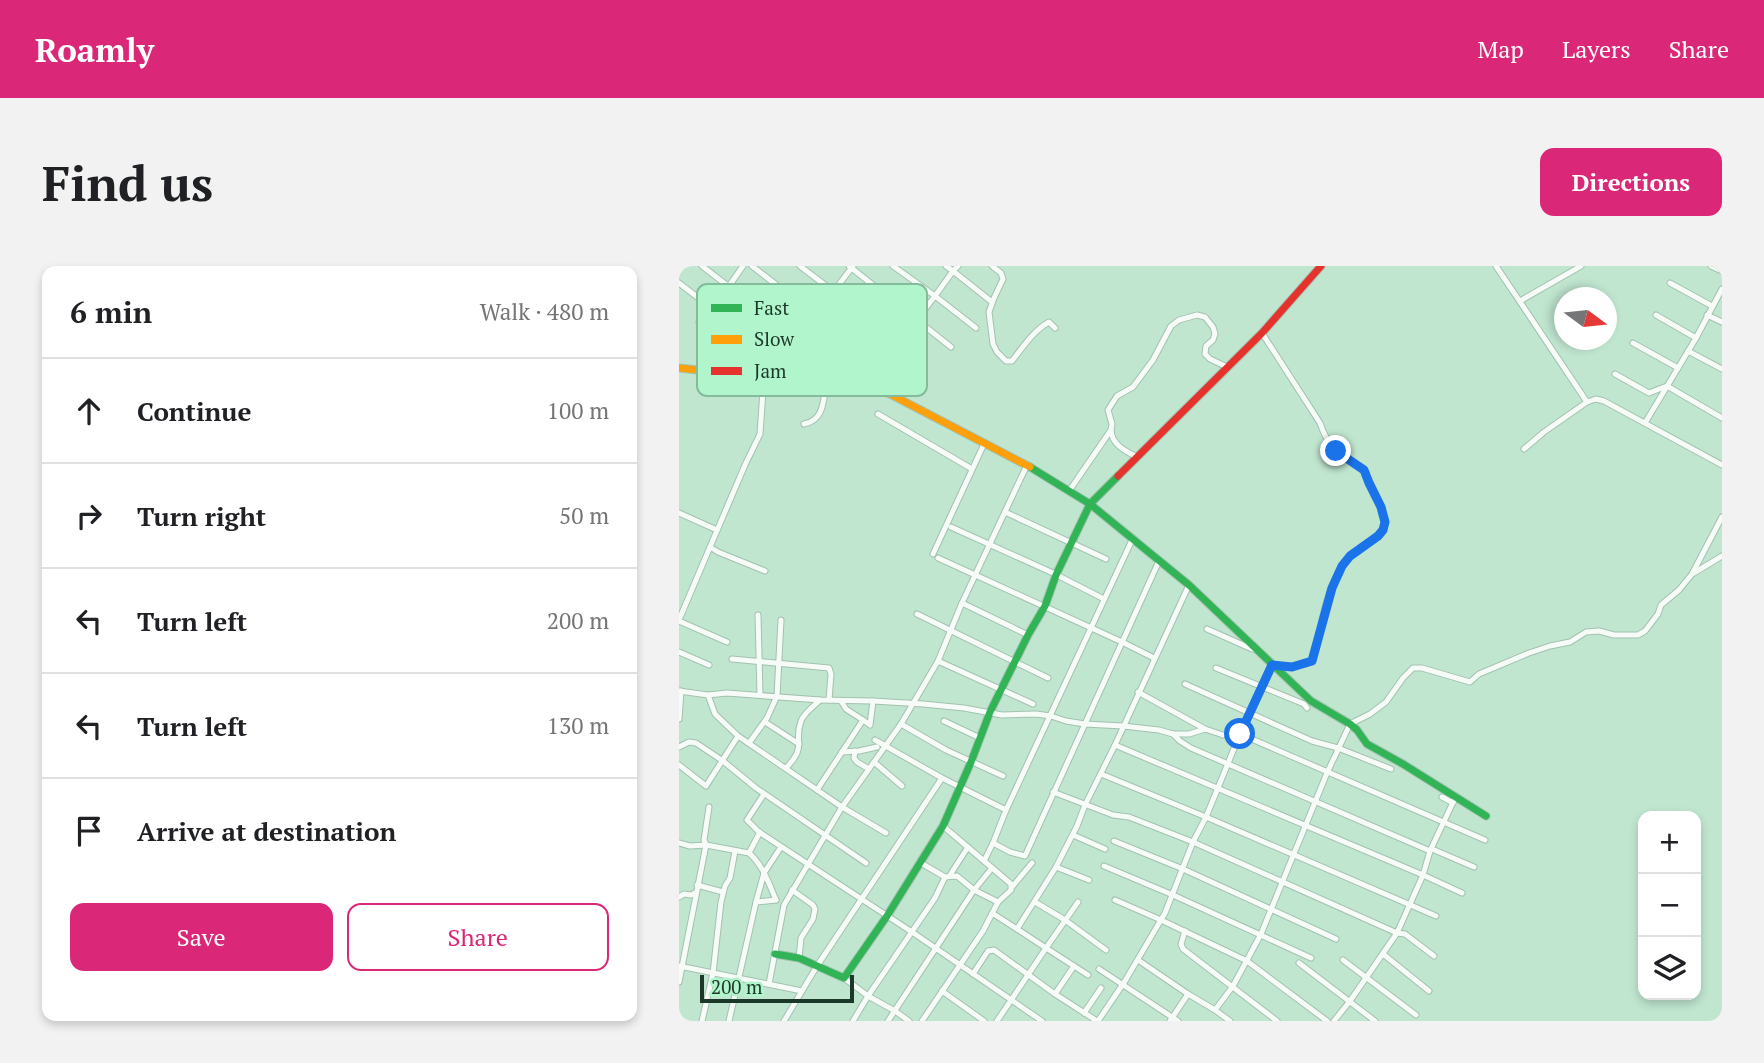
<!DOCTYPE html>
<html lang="en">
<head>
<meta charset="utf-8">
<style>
  :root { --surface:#fff; --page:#f2f2f2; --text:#202124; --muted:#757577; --line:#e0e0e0; --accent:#db2777 }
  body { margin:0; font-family:"PT Serif",serif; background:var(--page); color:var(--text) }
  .controls { position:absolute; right:21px; bottom:21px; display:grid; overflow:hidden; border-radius:14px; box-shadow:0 4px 10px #0003 }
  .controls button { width:63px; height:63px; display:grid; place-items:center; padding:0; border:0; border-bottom:2px solid var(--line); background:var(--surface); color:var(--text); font:35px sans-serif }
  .compass { position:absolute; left:875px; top:21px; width:63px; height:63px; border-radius:50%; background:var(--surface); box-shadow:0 4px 10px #0003; rotate:105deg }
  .scale { position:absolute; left:21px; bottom:18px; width:154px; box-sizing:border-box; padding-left:7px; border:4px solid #1c3828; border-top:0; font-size:19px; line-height:24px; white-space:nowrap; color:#1c3828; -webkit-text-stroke:5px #b1f5cc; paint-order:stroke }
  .stop { position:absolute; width:21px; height:21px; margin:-16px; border:5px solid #1a73e8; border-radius:50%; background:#fff }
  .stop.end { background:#1a73e8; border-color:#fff; box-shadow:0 2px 7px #0008 }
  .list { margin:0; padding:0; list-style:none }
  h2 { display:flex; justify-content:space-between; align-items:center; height:91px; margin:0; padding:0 28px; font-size:30px }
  h2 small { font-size:23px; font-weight:400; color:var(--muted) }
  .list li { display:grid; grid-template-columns:46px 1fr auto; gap:21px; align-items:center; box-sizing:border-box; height:105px; padding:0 28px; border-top:2px solid var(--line) }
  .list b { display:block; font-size:26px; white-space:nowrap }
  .list em { font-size:23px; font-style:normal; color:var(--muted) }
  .actions { display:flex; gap:14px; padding:21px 28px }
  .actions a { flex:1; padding:16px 0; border:2px solid var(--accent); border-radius:14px; text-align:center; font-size:24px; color:var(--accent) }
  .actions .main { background:var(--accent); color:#fff }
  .icon { flex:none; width:38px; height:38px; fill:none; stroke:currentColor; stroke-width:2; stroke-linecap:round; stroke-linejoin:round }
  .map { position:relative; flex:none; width:1043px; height:755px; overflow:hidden; border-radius:14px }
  header { display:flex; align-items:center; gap:42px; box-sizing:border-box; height:98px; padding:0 35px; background:var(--accent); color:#fff }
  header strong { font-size:33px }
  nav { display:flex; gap:38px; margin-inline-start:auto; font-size:24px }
  .intro { display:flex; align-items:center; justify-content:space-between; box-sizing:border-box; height:168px; padding:0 42px }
  h1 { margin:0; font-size:49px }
  .button { padding:18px 32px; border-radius:14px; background:var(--accent); color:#fff; font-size:24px; font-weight:700 }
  main { display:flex; gap:42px; padding:0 42px }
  aside { flex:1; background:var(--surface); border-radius:14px; box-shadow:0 4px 10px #0003 }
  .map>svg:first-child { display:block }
</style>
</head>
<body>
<header>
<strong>Roamly</strong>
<nav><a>Map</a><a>Layers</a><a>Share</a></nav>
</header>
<div class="intro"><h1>Find us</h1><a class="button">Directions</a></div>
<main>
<aside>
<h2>6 min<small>Walk · 480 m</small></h2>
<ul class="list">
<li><svg class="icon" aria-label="ahead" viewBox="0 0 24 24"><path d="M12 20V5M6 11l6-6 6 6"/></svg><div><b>Continue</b></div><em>100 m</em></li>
<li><svg class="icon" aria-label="right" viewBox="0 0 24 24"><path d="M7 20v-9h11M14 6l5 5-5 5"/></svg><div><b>Turn right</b></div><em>50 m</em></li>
<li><svg class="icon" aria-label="left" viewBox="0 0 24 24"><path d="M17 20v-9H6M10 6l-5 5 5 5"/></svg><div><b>Turn left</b></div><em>200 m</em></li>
<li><svg class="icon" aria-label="left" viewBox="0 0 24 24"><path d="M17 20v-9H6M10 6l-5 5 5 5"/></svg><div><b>Turn left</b></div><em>130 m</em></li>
<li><svg class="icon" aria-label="arrive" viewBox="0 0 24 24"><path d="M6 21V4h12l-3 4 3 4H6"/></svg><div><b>Arrive at destination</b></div></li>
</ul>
<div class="actions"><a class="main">Save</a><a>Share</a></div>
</aside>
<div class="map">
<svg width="1043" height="755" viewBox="0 0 1043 755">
  <rect width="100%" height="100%" fill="#c0e6d0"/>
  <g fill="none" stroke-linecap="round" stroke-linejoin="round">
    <defs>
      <g id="street">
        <polyline points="23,0 118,73 159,102 164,101 179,82"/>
        <polyline points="73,0 217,112"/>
        <polyline points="121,0 221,76 241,94"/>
        <polyline points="170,0 272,81"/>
        <polyline points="267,0 274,5 256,30 297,62"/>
        <polyline points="279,0 274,5 313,36"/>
        <path d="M313 0 322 7 324 13 315 32 310 46 314 78 318 86 327 95H333C344 81 354 65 370 56L376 62"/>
        <polyline points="817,0 908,136 917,133 925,135 1043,199"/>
        <polyline points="1032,0 1043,5"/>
        <polyline points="0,17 74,74 80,73 94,53"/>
        <polyline points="991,17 1033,40"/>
        <polyline points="841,35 902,0"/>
        <polyline points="977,49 1017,72"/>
        <polyline points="1028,49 1043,56"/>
        <polyline points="20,56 50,20 64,0"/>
        <polyline points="954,77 999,102"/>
        <polyline points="110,84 174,0"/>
        <polyline points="1009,85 1043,103"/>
        <polyline points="936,108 970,127 988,120 1043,152"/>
        <polyline points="85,110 81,168 66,199 31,281 39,286 86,305"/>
        <polyline points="187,122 202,100 256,30 214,0"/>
        <polyline points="199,148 293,203"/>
        <polyline points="966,157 1017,72 1043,23"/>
        <path d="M125 158C145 154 144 136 147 119"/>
        <path d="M432 164C433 179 446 185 458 191"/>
        <polyline points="845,183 865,166 908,136"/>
        <polyline points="348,199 283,337 349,369"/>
        <polyline points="390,225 432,164 433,158 429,144 438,130 454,121 474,94 492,60 500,54 518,49 526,51 534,61 536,68 534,74 527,80 526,88 531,93 548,101"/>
        <polyline points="326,246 427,293"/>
        <polyline points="0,247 38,264"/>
        <polyline points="272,261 374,307 425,333"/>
        <polyline points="254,288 305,178"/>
        <polyline points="259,292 443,376 475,392"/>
        <polyline points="1015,307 1043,290"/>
        <polyline points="238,348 369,412"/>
        <polyline points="79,349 81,429"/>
        <polyline points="0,354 31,281"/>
        <polyline points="0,355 48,376"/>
        <polyline points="528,363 573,383 577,383"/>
        <polyline points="0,386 30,399"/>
        <polyline points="53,393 150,402 152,408 150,434"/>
        <polyline points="259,395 354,438"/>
        <polyline points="537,402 625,438 628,442"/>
        <polyline points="506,418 633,475 659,482 712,503"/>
        <polyline points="0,425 29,429 36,448 59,470 163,541 207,567"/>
        <polyline points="459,426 526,463"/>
        <polyline points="29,429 48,427 141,434 194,435 244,438 285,442 323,449 357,448 372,450 387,455 406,458 444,460 480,464 494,468 510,468 526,463 544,469 561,468 806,574"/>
        <polyline points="162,435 167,443 184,454"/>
        <polyline points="0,453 2,425"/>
        <polyline points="265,455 301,472"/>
        <polyline points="86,456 120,478"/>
        <polyline points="222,458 259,395 283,337"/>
        <polyline points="494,468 501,475 512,482 751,585"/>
        <polyline points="196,474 263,512 327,544"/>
        <polyline points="70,477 88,452 98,430 102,354"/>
        <polyline points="436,479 744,609 783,627"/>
        <polyline points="0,481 10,476 17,477 44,495 77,522 187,597"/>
        <polyline points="176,485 175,492 178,496 190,503"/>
        <polyline points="163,486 180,485 198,481"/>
        <polyline points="195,496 223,520"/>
        <polyline points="0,499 27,520 59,470"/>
        <path d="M107 502C129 479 114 477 122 455 125 447 135 440 141 434"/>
        <polyline points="422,508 527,551 757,650"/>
        <polyline points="138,524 184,454 191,459 194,435"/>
        <polyline points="374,526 434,549 450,551 514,576 718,667 744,609 751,585 777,530"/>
        <polyline points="85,528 68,554 80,566 233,666 363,755"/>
        <polyline points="763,531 774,537"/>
        <polyline points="394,569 426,583"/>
        <polyline points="435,575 504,603 657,673"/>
        <path d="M0 577 11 580 27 579 70 587C84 599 90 618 97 634"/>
        <polyline points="314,577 331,586 346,590 480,295"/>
        <polyline points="753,583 795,601"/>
        <polyline points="70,587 81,566"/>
        <polyline points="305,595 314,577 327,544 454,272"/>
        <polyline points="425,600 494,629 632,692"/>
        <polyline points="377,601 410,614"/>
        <polyline points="313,602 295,624 319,636"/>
        <polyline points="271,609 289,581"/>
        <polyline points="18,619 44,626"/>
        <polyline points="333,621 353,597"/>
        <polyline points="113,624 134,639 136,643 134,653 122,672 120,692"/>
        <polyline points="0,631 5,628 12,629 16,627"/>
        <polyline points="97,634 77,636 85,607 102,581"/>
        <polyline points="436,634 482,654 568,695 648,755"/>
        <polyline points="356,636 386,654 427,684"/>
        <polyline points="399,636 367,682 409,709"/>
        <polyline points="313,647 338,663"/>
        <polyline points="506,665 502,678 504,683 598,755"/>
        <polyline points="704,688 750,725"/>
        <polyline points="459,694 509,728"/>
        <polyline points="664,694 737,749"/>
        <polyline points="620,697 696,755"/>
        <polyline points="0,700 123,725"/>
        <polyline points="420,703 499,755"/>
        <polyline points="294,708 309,685 315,684 376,728 418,755"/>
        <polyline points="165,712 189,730 174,755"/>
        <polyline points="0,716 27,579 25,574 30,541"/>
        <polyline points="90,718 105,639 163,541 222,458 267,484 324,510"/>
        <polyline points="263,725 305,755"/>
        <polyline points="376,728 395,700"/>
        <polyline points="536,744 551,755"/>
        <polyline points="405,747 422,722"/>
        <polyline points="23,755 34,707 42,636 46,620 51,612 56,585"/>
        <polyline points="50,755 77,636"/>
        <polyline points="105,755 138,700 263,512"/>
        <polyline points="209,755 295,624 278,610 266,611"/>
        <polyline points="230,755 216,745 189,730 256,632 266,611 242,597"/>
        <polyline points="243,755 304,665 319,636 332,624 332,618 264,560"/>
        <polyline points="318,755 367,682 338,663 377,601 398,560 406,539 436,479 510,319"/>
        <path d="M419 755 446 715 486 647 514 576 527 551 561 468 593 399 613 401 633 395C637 386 639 374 641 364 645 343 652 316 664 298 674 284 704 273 706 257 707 247 692 218 687 207 681 197 665 194 657 185 650 178 644 166 641 157L583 67"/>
        <polyline points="491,755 509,728 536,744 554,720 582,668 648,507 671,458 691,448 707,436 724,412 734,402 743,402 791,416 800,408 850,387 871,380 891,376 907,366 920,365 935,369 959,369 966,365 979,348 982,339 1000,324 1013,308 1043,251"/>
        <polyline points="655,755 671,735 718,667 726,668 755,690"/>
      </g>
      <g id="fast">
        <polyline points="351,201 411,238 510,319 632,435 671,458 678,464 688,478 724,498 807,550"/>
        <polyline points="96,688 120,692 165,712 208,650 264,560 292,496 311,446 349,369 366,340 377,309 411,238 439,210"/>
      </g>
      <polyline id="slow" points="0,102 184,122 209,127 351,201"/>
      <polyline id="jam" points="439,210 583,67 642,0"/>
    </defs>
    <use href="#street" stroke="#a3c1af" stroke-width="7"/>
    <use href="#fast" stroke="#a3c1af" stroke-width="9"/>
    <use href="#slow" stroke="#a3c1af" stroke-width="9"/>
    <use href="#jam" stroke="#a3c1af" stroke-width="9"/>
    <use href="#street" stroke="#f6fbf8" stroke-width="5"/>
    <use href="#fast" stroke="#30b455" stroke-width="7"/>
    <use href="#slow" stroke="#ff9f0a" stroke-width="7"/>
    <use href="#jam" stroke="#e5322d" stroke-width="7"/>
  </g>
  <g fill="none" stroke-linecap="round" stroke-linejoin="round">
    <polyline stroke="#1a73e8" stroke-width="9" points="561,468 593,399 613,401 633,395 653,322 663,300 671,290 699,270 704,264 706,256 702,241 690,217 685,204 657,185"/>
  </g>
  <rect x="18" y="18" width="230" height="112" rx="10" fill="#b1f5cc" stroke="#84bc9b" stroke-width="2"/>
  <rect x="32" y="38" width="31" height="8" fill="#30b455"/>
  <rect x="32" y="69" width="31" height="9" fill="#ff9f0a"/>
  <rect x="32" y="101" width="31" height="8" fill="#e5322d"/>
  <g font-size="19" fill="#1c3828">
    <text x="75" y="49">Fast</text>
    <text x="75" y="80">Slow</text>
    <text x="75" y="112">Jam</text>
  </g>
</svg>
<div class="controls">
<button>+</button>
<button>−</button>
<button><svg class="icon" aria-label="layers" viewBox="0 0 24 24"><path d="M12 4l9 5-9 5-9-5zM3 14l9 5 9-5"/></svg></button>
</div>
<svg class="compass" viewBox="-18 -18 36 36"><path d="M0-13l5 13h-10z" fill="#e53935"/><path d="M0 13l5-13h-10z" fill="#757577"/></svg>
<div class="scale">200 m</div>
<div class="stop" style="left:561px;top:468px"></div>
<div class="stop end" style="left:657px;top:185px"></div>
</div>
</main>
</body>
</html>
